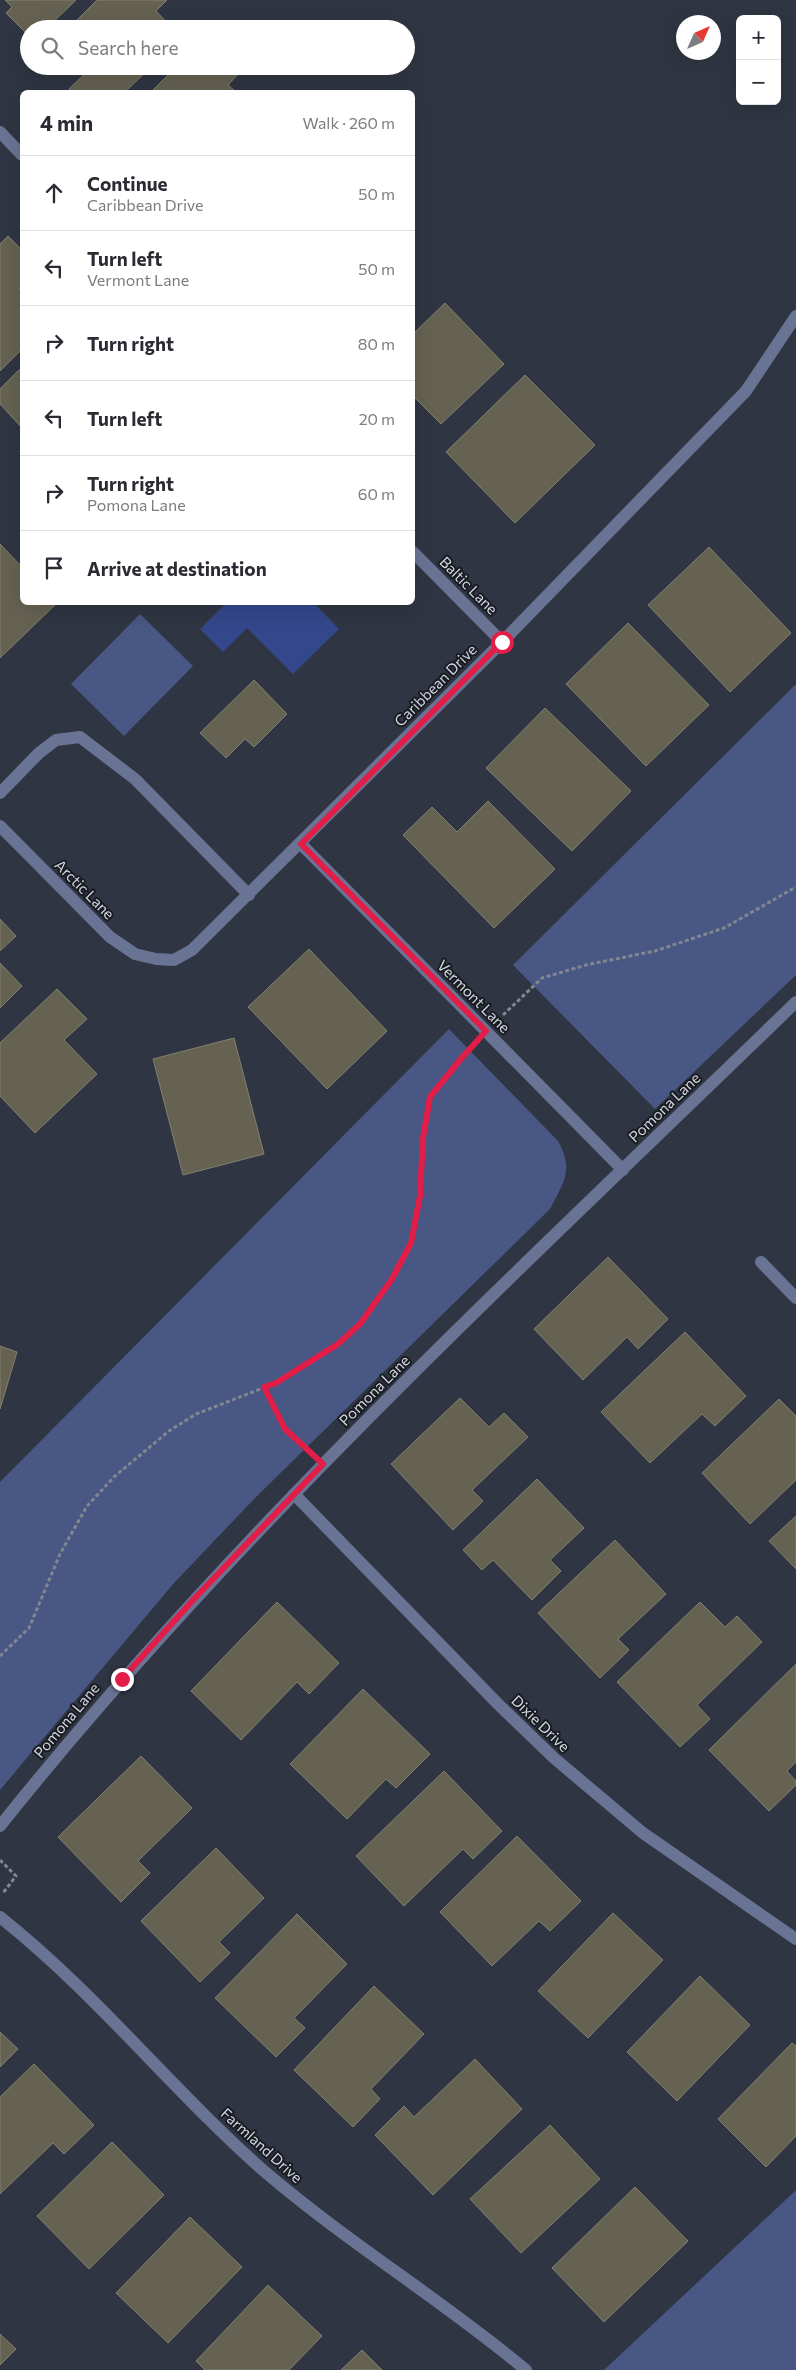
<!DOCTYPE html>
<html lang="en">
<head>
<meta charset="utf-8">
<style>
  :root { --surface:#fff; --page:#f7f7f7; --text:#2b2b33; --muted:#7c7c81; --line:#e1e1e2 }
  body { margin:0; font-family:Commissioner,sans-serif; background:var(--page); color:var(--text) }
  .controls { position:absolute; right:15px; top:15px; display:grid; overflow:hidden; border-radius:8px; box-shadow:0 5px 20px #0002 }
  .controls button { width:45px; height:45px; display:grid; place-items:center; padding:0; border:0; border-bottom:1px solid var(--line); background:var(--surface); color:var(--text); font:25px sans-serif }
  .compass { position:absolute; left:676px; top:15px; width:45px; height:45px; border-radius:50%; background:var(--surface); box-shadow:0 5px 20px #0002; rotate:45deg }
  .stop { position:absolute; width:15px; height:15px; margin:-11px; border:4px solid #e11d48; border-radius:50%; background:#fff }
  .stop.end { background:#e11d48; border-color:#fff; box-shadow:0 1px 5px #0008 }
  .list { margin:0; padding:0; list-style:none }
  h2 { display:flex; justify-content:space-between; align-items:center; height:65px; margin:0; padding:0 20px; font-size:21px }
  h2 small { font-size:16px; font-weight:400; color:var(--muted) }
  .list li { display:grid; grid-template-columns:32px 1fr auto; gap:15px; align-items:center; box-sizing:border-box; height:75px; padding:0 20px; border-top:1px solid var(--line) }
  .list b { display:block; font-size:19px; white-space:nowrap }
  .list p { margin:0; font-size:16px; white-space:nowrap; color:var(--muted) }
  .list em { font-size:16px; font-style:normal; color:var(--muted) }
  .icon { flex:none; width:28px; height:28px; fill:none; stroke:currentColor; stroke-width:2; stroke-linecap:round; stroke-linejoin:round }
  .map { position:relative; flex:none; width:796px; height:2370px; overflow:hidden }
  .search { position:absolute; background:var(--surface); box-shadow:0 5px 20px #0002; left:20px; top:20px; width:395px; height:55px; display:flex; align-items:center; gap:12px; box-sizing:border-box; padding:0 18px; border-radius:28px; color:var(--muted); font-size:19px }
  .panel { position:absolute; background:var(--surface); box-shadow:0 5px 20px #0002; left:20px; top:90px; width:395px; height:515px; border-radius:8px }
  .map>svg:first-child { display:block }
</style>
</head>
<body>
<div class="map">
<svg width="796" height="2370" viewBox="0 0 796 2370">
  <rect width="100%" height="100%" fill="#2f3542"/>
  <g fill="#485783">
    <polygon points="140,614 193,666 124,736 71,684"/>
    <polygon points="796,684 796,975 655,1109 513,965"/>
    <path d="M449 1029 558 1141C574 1170 564 1182 550 1209L256 1497 174 1583 0 1790V1482Z"/>
    <polygon points="796,2190 796,2370 604,2370"/>
  </g>
  <polygon fill="#33478a" points="313,602 339,629 293,674 247,628 223,652 200,629 226,603"/>
  <g fill="#656252" stroke="#83806f">
    <polygon points="5,0 76,0 46,29 29,29 29,36 6,13 12,7"/>
    <polygon points="97,0 167,0 156,11 173,29 68,29"/>
    <polygon points="89,66 152,66 125,92 73,92 69,89 91,68"/>
    <polygon points="177,66 211,66 215,70 219,66 238,66 242,70 228,85 236,92 151,92"/>
    <polygon points="8,236 22,250 22,286 19,289 22,292 22,349 0,371 0,244"/>
    <polygon points="445,303 504,364 441,424 412,395 412,335"/>
    <polygon points="22,367 22,428 0,404 0,389"/>
    <polygon points="525,375 595,445 515,523 446,452"/>
    <polygon points="0,544 22,567 22,602 57,603 0,658"/>
    <polygon points="709,547 791,633 730,692 648,605"/>
    <polygon points="628,623 709,705 646,766 566,684"/>
    <polygon points="254,680 287,714 254,747 245,739 226,758 200,733"/>
    <polygon points="545,708 631,791 572,851 486,768"/>
    <polygon points="488,801 555,869 494,928 403,835 432,807 457,832"/>
    <polygon points="0,919 16,936 0,951"/>
    <polygon points="309,949 387,1031 327,1089 248,1007"/>
    <polygon points="0,963 22,986 0,1008"/>
    <polygon points="57,989 87,1019 64,1040 97,1074 35,1133 0,1096 0,1043"/>
    <polygon points="234,1038 264,1154 183,1175 153,1059"/>
    <polygon points="608,1257 668,1319 638,1349 627,1337 583,1380 534,1329"/>
    <polygon points="685,1332 746,1396 715,1426 702,1414 650,1463 601,1412"/>
    <polygon points="0,1346 17,1352 0,1409"/>
    <polygon points="460,1398 489,1427 504,1413 528,1437 472,1490 483,1501 453,1530 391,1464"/>
    <polygon points="779,1399 796,1416 796,1480 750,1524 702,1473"/>
    <polygon points="537,1479 584,1528 550,1560 561,1571 532,1600 493,1560 482,1570 463,1550"/>
    <polygon points="796,1516 796,1569 769,1541"/>
    <polygon points="615,1540 666,1594 618,1639 629,1650 600,1678 538,1613"/>
    <polygon points="277,1602 339,1663 309,1694 297,1682 241,1740 191,1691"/>
    <polygon points="700,1602 725,1627 737,1616 762,1642 697,1705 710,1719 680,1747 617,1682"/>
    <polygon points="796,1664 796,1762 787,1771 796,1781 796,1785 769,1811 709,1750"/>
    <polygon points="363,1689 430,1754 396,1788 386,1779 347,1819 290,1764"/>
    <polygon points="141,1756 192,1808 138,1861 150,1873 121,1902 58,1837"/>
    <polygon points="444,1771 502,1831 473,1859 463,1849 404,1906 356,1856"/>
    <polygon points="517,1836 581,1901 550,1931 539,1921 492,1966 440,1912"/>
    <polygon points="216,1848 264,1898 219,1942 230,1953 200,1982 141,1921"/>
    <polygon points="613,1913 663,1960 588,2038 538,1991"/>
    <polygon points="297,1914 347,1964 294,2018 305,2028 276,2057 215,1998"/>
    <polygon points="700,1976 750,2025 677,2101 627,2052"/>
    <polygon points="374,1986 424,2034 371,2089 380,2099 353,2127 294,2070"/>
    <polygon points="0,2032 18,2049 0,2067"/>
    <polygon points="792,2043 796,2046 796,2136 766,2167 718,2119"/>
    <polygon points="475,2059 522,2109 433,2195 375,2135 404,2106 414,2117"/>
    <polygon points="34,2064 94,2125 64,2154 53,2143 0,2194 0,2097"/>
    <polygon points="550,2125 600,2179 521,2253 470,2199"/>
    <polygon points="112,2142 164,2195 89,2269 37,2216"/>
    <polygon points="635,2187 688,2241 604,2322 552,2268"/>
    <polygon points="190,2217 242,2267 168,2343 116,2293"/>
    <polygon points="268,2285 322,2336 289,2370 205,2370 196,2361"/>
    <polygon points="0,2334 16,2349 0,2365"/>
    <polygon points="362,2350 382,2370 341,2370"/>
  </g>
  <g fill="none" stroke-linecap="round" stroke-linejoin="round">
    <g stroke="#818691" stroke-width="3" stroke-dasharray="4 2.5" stroke-linecap="butt">
      <polyline points="503,1015 542,978 586,965 655,951 724,928 796,887"/>
      <polyline points="264,1387 285,1429 306,1447"/>
      <polyline points="0,1656 29,1628 60,1554 87,1506 115,1476 169,1431 196,1414 276,1383 338,1344 360,1324 392,1279 411,1243 420,1196 423,1138 430,1097 469,1050"/>
      <polyline points="0,1860 16,1876 3,1893"/>
    </g>
    <g stroke="#697494" stroke-width="12">
      <polyline points="0,132 22,155"/>
      <polyline points="412,551 502,642"/>
      <polyline points="0,793 39,753 56,740 80,737 135,779 249,895"/>
      <polyline points="0,826 110,937 135,954 156,959 174,960 192,950 502,642 746,391 796,316"/>
      <polyline points="301,844 623,1170"/>
      <polyline points="761,1262 796,1298"/>
      <polyline points="294,1494 498,1704 554,1758 643,1833 796,1939"/>
      <path d="M0 1826C239 1527 522 1268 796 1002"/>
      <path d="M0 1917C97 1994 172 2090 264 2171 348 2243 441 2299 526 2370"/>
    </g>
  </g>
  <g fill="none" stroke-linecap="round" stroke-linejoin="round">
    <polyline stroke="#e11d48" stroke-width="6" points="122,1679 194,1599 323,1464 285,1429 264,1387 276,1383 338,1344 360,1324 392,1279 411,1243 420,1196 423,1138 430,1097 459,1061 486,1031 301,844 502,642"/>
  </g>
  <g text-anchor="middle" dominant-baseline="central" stroke-width="4" stroke-linejoin="round" paint-order="stroke">
    <g font-size="15" fill="#d4d7e0" stroke="#1a1c23">
      <text transform="translate(469 585) rotate(45)">Baltic Lane</text>
      <text transform="translate(435 685) rotate(-45)">Caribbean Drive</text>
      <text transform="translate(85 889) rotate(45)">Arctic Lane</text>
      <text transform="translate(474 996) rotate(45)">Vermont Lane</text>
      <text transform="translate(664 1107) rotate(-44)">Pomona Lane</text>
      <text transform="translate(374 1390) rotate(-45)">Pomona Lane</text>
      <text transform="translate(66 1720) rotate(-50)">Pomona Lane</text>
      <text transform="translate(541 1723) rotate(44)">Dixie Drive</text>
      <text transform="translate(262 2145) rotate(42)">Farmland Drive</text>
    </g>
  </g>
</svg>
<div class="controls">
<button>+</button>
<button>−</button>
</div>
<svg class="compass" viewBox="-18 -18 36 36"><path d="M0-13l5 13h-10z" fill="#e53935"/><path d="M0 13l5-13h-10z" fill="#7c7c81"/></svg>
<div class="stop" style="left:502px;top:642px"></div>
<div class="stop end" style="left:122px;top:1679px"></div>
<div class="search"><svg class="icon" aria-label="search" viewBox="0 0 24 24"><circle cx="10" cy="10" r="6"/><path d="M15 15l6 6"/></svg>Search here</div>
<section class="panel">
<h2>4 min<small>Walk · 260 m</small></h2>
<ul class="list">
<li><svg class="icon" aria-label="ahead" viewBox="0 0 24 24"><path d="M12 20V5M6 11l6-6 6 6"/></svg><div><b>Continue</b><p>Caribbean Drive</p></div><em>50 m</em></li>
<li><svg class="icon" aria-label="left" viewBox="0 0 24 24"><path d="M17 20v-9H6M10 6l-5 5 5 5"/></svg><div><b>Turn left</b><p>Vermont Lane</p></div><em>50 m</em></li>
<li><svg class="icon" aria-label="right" viewBox="0 0 24 24"><path d="M7 20v-9h11M14 6l5 5-5 5"/></svg><div><b>Turn right</b></div><em>80 m</em></li>
<li><svg class="icon" aria-label="left" viewBox="0 0 24 24"><path d="M17 20v-9H6M10 6l-5 5 5 5"/></svg><div><b>Turn left</b></div><em>20 m</em></li>
<li><svg class="icon" aria-label="right" viewBox="0 0 24 24"><path d="M7 20v-9h11M14 6l5 5-5 5"/></svg><div><b>Turn right</b><p>Pomona Lane</p></div><em>60 m</em></li>
<li><svg class="icon" aria-label="arrive" viewBox="0 0 24 24"><path d="M6 21V4h12l-3 4 3 4H6"/></svg><div><b>Arrive at destination</b></div></li>
</ul>
</section>
</div>
</body>
</html>
